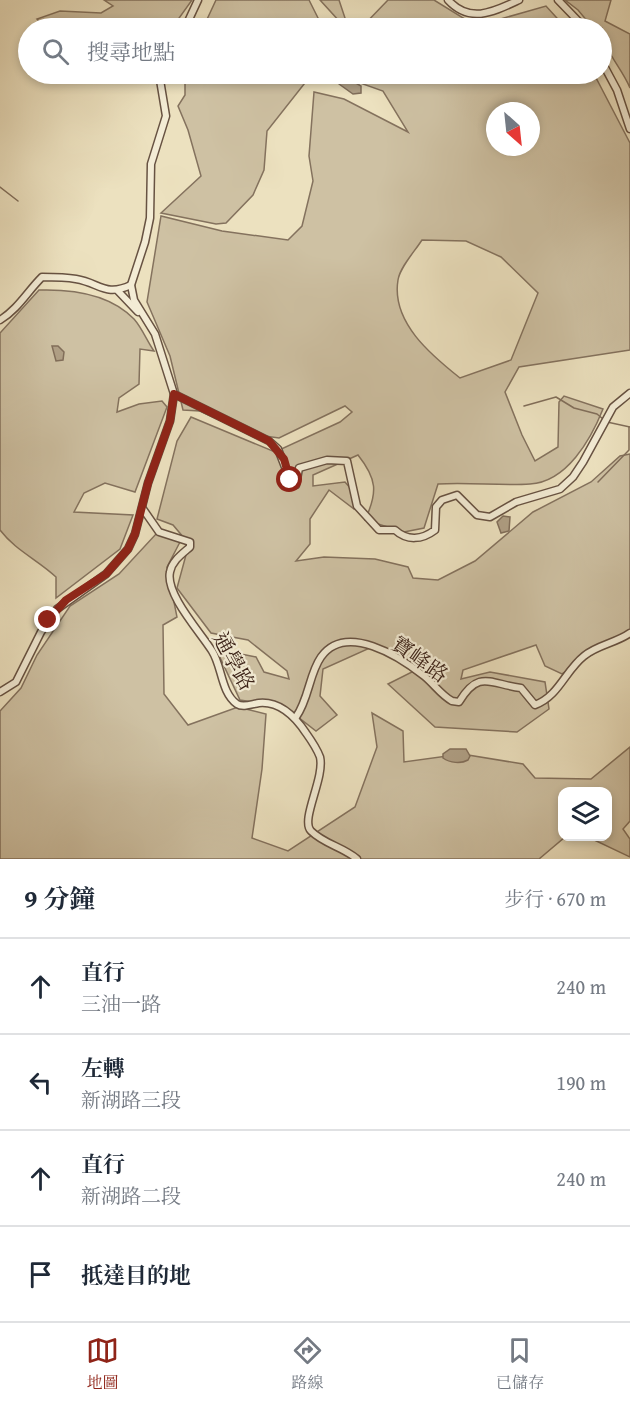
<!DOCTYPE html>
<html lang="zh-TW">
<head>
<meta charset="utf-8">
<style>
  :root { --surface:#fff; --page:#f6f6f7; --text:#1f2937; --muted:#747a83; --line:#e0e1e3; --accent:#8f2418 }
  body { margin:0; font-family:"Gentium Book Plus","Noto Serif TC",serif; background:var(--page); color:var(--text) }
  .controls { position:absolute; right:18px; bottom:18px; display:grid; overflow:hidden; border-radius:12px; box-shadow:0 3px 9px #0003 }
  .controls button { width:54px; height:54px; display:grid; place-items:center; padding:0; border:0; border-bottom:2px solid var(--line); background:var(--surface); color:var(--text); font:30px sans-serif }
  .compass { position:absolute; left:486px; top:102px; width:54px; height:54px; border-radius:50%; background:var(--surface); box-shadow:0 3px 9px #0003; rotate:153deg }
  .stop { position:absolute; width:18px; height:18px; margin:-14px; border:4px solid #8f2418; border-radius:50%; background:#fff }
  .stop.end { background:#8f2418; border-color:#fff; box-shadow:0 2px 6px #0008 }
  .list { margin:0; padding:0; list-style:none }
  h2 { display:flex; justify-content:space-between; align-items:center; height:78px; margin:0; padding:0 24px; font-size:26px }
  h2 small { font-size:20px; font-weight:400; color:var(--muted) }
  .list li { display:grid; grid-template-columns:39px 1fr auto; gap:18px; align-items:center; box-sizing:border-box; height:96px; padding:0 24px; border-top:2px solid var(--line) }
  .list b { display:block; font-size:22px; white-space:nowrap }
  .list p { margin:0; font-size:20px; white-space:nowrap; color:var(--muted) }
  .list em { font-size:20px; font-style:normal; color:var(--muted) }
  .icon { flex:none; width:33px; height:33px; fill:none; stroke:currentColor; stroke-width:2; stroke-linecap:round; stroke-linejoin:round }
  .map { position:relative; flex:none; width:630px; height:859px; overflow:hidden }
  .search { position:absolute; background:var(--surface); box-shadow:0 3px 9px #0003; left:18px; right:18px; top:18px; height:66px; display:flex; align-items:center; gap:15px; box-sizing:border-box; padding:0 21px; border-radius:33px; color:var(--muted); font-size:22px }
  .sheet { height:462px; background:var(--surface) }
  nav { display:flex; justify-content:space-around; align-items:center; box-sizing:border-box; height:84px; border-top:2px solid var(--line); background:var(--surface); font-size:16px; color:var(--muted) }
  nav a { display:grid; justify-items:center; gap:3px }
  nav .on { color:var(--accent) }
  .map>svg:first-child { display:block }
</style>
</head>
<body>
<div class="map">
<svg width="630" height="859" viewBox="0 0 630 859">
  <rect width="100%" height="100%" fill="#ece1bf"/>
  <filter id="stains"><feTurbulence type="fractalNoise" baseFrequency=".00333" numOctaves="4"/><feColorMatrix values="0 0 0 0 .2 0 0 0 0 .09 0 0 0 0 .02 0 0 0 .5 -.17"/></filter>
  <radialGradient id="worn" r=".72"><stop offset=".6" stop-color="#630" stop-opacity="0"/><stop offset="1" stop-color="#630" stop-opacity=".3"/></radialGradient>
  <g fill="#cec1a3" stroke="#84725e" stroke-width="1.5" fill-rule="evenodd">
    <polygon points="104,0 192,0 172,28 46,28 37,19 60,11 101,13 113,6"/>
    <polygon points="216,0 309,0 323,28 203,28"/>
    <polygon points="320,0 339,0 346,21 341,23"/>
    <polygon points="388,0 434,0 476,26 546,6 566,28 361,28"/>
    <path d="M565 0H611L605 21 630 34V88C622 68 602 49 602 28H593L578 10Z"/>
    <polygon points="185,74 312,74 267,131 264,170 253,195 226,223 216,224 161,213 201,176 188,130 178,106 185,95"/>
    <path d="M335 74H594L630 143V350L519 367 505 392 522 435 535 461 558 447 559 402 564 396 603 409C591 439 567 482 530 484 501 486 469 482 438 484L424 528 404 532 365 520C378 492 377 479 358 455L313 475V486L345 482 358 497 354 509 329 490 310 519V544L296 561 324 557 375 559 408 567 413 578 438 580 475 561 533 512 591 482 620 456 630 454V630L562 674 545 666 536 645 463 670 461 679 490 672 545 682 549 709 517 732 435 727 388 684 416 670 374 646 323 669 320 696 337 715 316 731 285 707 240 700 216 649 256 657 264 672 289 679 287 671 248 640 211 633 177 588 189 544 173 525 157 519 177 441 191 417 275 452 340 422 352 412 345 406 279 438 250 434 200 411 183 410 170 356 147 302 161 216 222 231 288 240 302 226 313 181 309 156 314 92 344 99 408 132 383 91ZM495 111H531V147H495ZM422 240 466 241 501 257 538 293 511 360 460 378C431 355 391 322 398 280 400 267 415 251 422 240Z"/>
    <path d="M39 290C72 289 110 294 134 319 142 328 147 341 154 351L140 349 139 384 119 398 117 412 139 404 162 401 167 407 135 492 105 483 84 493 74 512 133 515 120 549 56 598V577C38 560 15 550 0 530V333Z"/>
    <polygon points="156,534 180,542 167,567 177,617 163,625 164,694 188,725 238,707 266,714 262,769 252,838 288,851 355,807 377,747 372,713 403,731 404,762 462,754 523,764 535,778 591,779 630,747 630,821 623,829 630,839 630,857 588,837 608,836 608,792 562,792 562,836 565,837 539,859 0,859 0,711 21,688 37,655 70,606 119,574"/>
  </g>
  <g fill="#b0a086" stroke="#816e5a" stroke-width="1.5">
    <polygon points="344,76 361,86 361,93 353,94 339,84 340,79"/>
    <polygon points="52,346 58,346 64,352 63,360 56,361"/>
    <polygon points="503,516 510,517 509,531 501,533 497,522"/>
    <path d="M450 749H466L470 756 468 760C461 764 450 763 443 758V754Z"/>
  </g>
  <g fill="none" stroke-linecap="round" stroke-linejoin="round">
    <g stroke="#816e5a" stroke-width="1.5">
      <polyline points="0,187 18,201"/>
      <polyline points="524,406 556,397 574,408 597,414 603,419"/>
      <polyline points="607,422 630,427"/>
      <polyline points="598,482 629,450 629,427"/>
    </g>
    <defs>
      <g id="minor">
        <path d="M448 0C470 24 493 12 519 0"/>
        <polyline points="558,0 585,28"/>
        <polyline points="185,28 198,0"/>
        <polyline points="602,62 617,90 630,129"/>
        <polyline points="118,291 138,312"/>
        <path d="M0 320C18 309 27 292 42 277 53 277 65 277 76 279 100 283 105 297 131 285"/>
        <path d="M174 394 269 441 278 449 290 480 296 485 299 468 327 460 347 461 357 506 379 530H395C407 541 422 540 435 530L436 507 442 500 457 495 477 515 490 517 516 502 560 489 573 477 583 462 613 407 630 393"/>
        <path d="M143 509 159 532 190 542V547C182 554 172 561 170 572 165 594 201 633 212 651 222 666 221 693 237 704 243 708 252 704 259 703 280 701 296 718 306 733 311 740 317 749 320 757 325 778 300 820 311 831 324 844 343 847 357 859"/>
        <polyline points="0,692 16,682 41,632 57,609 106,574 128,549 135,534 148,483 170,421 174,394 155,334 134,300 131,285 145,242 150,218 151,164 166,116 159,74"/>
        <path d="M296 717C309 699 309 674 321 657 346 622 400 657 424 676 434 684 441 695 452 701L459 702C479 669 490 684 521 688L535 705C559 696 565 671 584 656 597 645 616 643 630 633"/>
      </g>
    </defs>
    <use href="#minor" stroke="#675242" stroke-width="9"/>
    <use href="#minor" stroke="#f3ecd5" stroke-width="6"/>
  </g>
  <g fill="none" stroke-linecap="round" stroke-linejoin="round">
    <polyline stroke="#8f2418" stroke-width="8" points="48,620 66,600 106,574 128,549 135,534 148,483 170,421 174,394 269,441 284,459 290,480"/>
  </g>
  <g text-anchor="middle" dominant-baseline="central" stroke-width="4.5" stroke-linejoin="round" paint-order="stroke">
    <g font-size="21" fill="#3b2218" stroke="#f3ecd5">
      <text transform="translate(420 659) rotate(35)">寶峰路</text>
      <text transform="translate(234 661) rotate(61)">通學路</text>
    </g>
  </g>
  <rect width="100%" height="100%" filter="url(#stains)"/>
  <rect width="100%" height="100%" fill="url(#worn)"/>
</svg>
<div class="controls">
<button><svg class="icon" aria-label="layers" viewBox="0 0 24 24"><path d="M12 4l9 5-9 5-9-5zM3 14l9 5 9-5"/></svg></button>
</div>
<svg class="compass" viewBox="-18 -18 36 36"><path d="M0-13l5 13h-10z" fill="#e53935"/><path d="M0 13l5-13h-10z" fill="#747a83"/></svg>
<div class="stop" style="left:290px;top:480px"></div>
<div class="stop end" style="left:48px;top:620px"></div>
<div class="search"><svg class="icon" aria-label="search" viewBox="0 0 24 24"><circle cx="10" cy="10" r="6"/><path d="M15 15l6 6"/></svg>搜尋地點</div>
</div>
<section class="sheet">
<h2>9 分鐘<small>步行 · 670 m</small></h2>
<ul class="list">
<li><svg class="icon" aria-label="ahead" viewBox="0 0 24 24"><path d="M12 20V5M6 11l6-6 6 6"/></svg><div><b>直行</b><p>三油一路</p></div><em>240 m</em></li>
<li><svg class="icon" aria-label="left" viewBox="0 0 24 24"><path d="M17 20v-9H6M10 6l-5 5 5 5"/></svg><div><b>左轉</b><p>新湖路三段</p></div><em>190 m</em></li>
<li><svg class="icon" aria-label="ahead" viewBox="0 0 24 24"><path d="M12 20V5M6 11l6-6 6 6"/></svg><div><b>直行</b><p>新湖路二段</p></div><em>240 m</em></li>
<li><svg class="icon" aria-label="arrive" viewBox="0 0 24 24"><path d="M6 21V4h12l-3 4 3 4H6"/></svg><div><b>抵達目的地</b></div></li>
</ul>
</section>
<nav>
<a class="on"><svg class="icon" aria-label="map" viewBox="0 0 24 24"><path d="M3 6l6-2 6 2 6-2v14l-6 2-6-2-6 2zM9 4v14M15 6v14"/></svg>地圖</a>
<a><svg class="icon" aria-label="directions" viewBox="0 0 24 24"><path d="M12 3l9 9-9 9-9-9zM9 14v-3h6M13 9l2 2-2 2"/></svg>路線</a>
<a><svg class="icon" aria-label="saved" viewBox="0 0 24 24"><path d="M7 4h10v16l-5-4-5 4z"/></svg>已儲存</a>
</nav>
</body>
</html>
